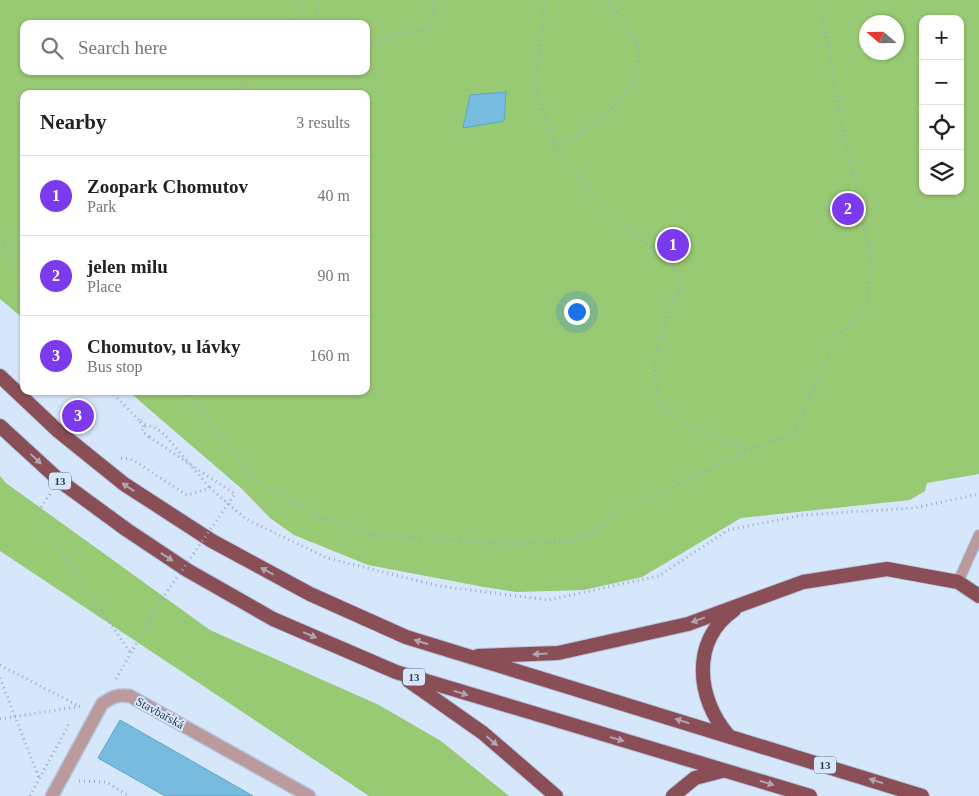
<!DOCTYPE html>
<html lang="en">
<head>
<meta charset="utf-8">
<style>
  :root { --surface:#fff; --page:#f2f2f2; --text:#222; --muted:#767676; --line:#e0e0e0; --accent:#7c3aed }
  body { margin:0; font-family:Georgia,serif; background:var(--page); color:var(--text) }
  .controls { position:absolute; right:15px; top:15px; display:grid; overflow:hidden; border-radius:10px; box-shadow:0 1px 4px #0004 }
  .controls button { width:45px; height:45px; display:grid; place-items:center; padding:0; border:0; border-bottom:1px solid var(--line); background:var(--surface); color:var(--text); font:25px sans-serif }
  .compass { position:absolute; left:859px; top:15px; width:45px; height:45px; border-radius:50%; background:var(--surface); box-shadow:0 1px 4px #0004; rotate:290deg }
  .you { position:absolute; left:576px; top:311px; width:18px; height:18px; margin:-12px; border:4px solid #fff; border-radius:50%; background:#1a73e8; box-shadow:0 0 0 8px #1a73e833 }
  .badge { display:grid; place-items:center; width:32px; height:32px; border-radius:50%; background:var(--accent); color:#fff; font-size:16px; font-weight:700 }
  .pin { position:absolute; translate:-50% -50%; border:2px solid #fff; box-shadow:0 1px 5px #0006 }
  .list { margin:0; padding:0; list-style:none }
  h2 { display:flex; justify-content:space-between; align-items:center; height:65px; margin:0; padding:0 20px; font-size:21px }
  h2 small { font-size:16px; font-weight:400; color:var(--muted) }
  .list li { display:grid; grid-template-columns:32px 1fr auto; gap:15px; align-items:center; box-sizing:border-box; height:80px; padding:0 20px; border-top:1px solid var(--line) }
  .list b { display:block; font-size:19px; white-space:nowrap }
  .list p { margin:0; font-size:16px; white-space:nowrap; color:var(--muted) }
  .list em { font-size:16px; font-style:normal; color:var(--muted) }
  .icon { flex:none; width:28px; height:28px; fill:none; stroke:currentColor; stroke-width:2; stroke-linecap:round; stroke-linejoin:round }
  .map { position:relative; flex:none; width:979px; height:796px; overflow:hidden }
  .search { position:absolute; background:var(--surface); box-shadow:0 1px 4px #0004; left:20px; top:20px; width:350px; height:55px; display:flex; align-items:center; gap:12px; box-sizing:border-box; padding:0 18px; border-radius:10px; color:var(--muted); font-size:19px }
  .panel { position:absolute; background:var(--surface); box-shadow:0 1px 4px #0004; left:20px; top:90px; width:350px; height:305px; border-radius:10px }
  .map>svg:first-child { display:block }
</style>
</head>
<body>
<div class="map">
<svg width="979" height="796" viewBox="0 0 979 796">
  <rect width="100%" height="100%" fill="#d6e7fc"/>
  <g fill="#98c973" fill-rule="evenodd">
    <path d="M0 0H979V474L927 483 925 491 910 500 741 518 642 577 584 590 516 592 484 587 368 565 294 535 270 518 242 489 128 391H366V94H24V319L0 299ZM923 19H960V191H923ZM866 22H896V52H866ZM24 24H366V71H24Z"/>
    <polygon points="0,476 6,483 210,630 379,705 441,741 509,796 369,796 0,551"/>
  </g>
  <g fill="#77bbdf" stroke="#60a4c7">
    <polygon points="506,92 504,121 463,128 470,95"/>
    <polygon points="120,720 253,796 165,796 98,758"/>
  </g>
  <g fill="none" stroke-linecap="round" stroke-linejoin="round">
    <defs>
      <polyline id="service" points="958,582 979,535"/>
      <path id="minor" d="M52 796 102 704C112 697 117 694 130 696L309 796"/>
      <g id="trunk">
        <polyline points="0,376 57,430 124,484 212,541 310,594 406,637 922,796"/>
        <polyline points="0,426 60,481 127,530 187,570 273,619 396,672 810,796"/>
        <polyline points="478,656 558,653 688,624 803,582 887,569 958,582 979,596"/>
        <polyline points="409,681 483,733 556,796"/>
        <path d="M728 735C697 699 690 641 734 610"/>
        <polyline points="673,796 695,778 722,771"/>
      </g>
    </defs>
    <use href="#service" stroke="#b4c5da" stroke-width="12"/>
    <use href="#minor" stroke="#b4c5da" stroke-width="15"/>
    <use href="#trunk" stroke="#b4c5da" stroke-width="16"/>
    <g stroke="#9bacc1" stroke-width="3" stroke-dasharray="1 4" stroke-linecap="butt">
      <path d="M545 0 536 86 555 149 611 216 662 256 680 274 681 283C665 328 629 393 686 424 705 434 726 441 746 450"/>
      <polyline points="290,24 307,0"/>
      <polyline points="314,24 318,0"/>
      <path d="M366 49C374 45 383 39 391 36 423 28 432 40 434 0"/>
      <polyline points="311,71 323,74 327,71"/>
      <polyline points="235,94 252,71"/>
      <path d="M555 149C591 125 651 94 636 41 632 27 616 12 608 0"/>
      <polyline points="0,237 24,285"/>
      <polyline points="110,391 139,420"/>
      <polyline points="186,391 254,480 316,515 375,535 510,544 577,541 594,533 614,513 672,488 746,450 794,435 835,338 868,304 870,255 833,78 822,10 817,0"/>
      <polyline points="143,427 139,420 148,426"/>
      <path d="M149 437 142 431 143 427C152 424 158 430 165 435L210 488"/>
      <polyline points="121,458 133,460 187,495 210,488 246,519 327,558 439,586 548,600 659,576 728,530 803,515 914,508 979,494"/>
      <polyline points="50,494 36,515 130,652"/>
      <polyline points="0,665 79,706"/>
      <polyline points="0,678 39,778"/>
      <polyline points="116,679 162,599"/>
      <polyline points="0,719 82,706"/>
      <polyline points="79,781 106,782 129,796"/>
      <polyline points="30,796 70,722"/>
    </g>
    <use href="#service" stroke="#ba9a9c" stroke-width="10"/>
    <use href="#minor" stroke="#ba9a9c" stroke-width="12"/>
    <use href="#trunk" stroke="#894e56" stroke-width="14"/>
    <polyline stroke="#9bacc1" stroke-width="3" stroke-dasharray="1 4" stroke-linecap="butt" points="149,437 235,494 162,599"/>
  </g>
  <defs><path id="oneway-solid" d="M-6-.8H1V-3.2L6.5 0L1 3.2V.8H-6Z" transform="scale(1.25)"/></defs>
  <g fill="#b3a2b1">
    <use href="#oneway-solid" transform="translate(36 459) rotate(43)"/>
    <use href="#oneway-solid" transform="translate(128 487) rotate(-146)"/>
    <use href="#oneway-solid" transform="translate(167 557) rotate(34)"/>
    <use href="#oneway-solid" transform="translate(267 571) rotate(-152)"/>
    <use href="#oneway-solid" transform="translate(698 620) rotate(160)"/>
    <use href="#oneway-solid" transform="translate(310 635) rotate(23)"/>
    <use href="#oneway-solid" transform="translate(421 642) rotate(-162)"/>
    <use href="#oneway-solid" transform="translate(540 654) rotate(177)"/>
    <use href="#oneway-solid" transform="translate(461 693) rotate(17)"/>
    <use href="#oneway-solid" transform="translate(682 721) rotate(-163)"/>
    <use href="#oneway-solid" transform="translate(617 739) rotate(16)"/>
    <use href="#oneway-solid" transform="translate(492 741) rotate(41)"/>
    <use href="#oneway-solid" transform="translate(876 781) rotate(-162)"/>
    <use href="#oneway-solid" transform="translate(767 783) rotate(17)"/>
  </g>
  <g text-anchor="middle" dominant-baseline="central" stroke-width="4" stroke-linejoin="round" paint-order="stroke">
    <g fill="#d6e7fc" stroke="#5e6f84" stroke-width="1">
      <rect x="49" y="472.5" width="22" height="17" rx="4"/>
      <rect x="403" y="668.5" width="22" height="17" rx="4"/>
      <rect x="814" y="756.5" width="22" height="17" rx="4"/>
    </g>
    <g font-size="11" font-weight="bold" fill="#2a3c50">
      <text x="60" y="481">13</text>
      <text x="414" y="677">13</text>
      <text x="825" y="765">13</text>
    </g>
    <g font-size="12" fill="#2a3c50" stroke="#d6e7fc">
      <text transform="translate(160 713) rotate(29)">Stavbařská</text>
    </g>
  </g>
</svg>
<div class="controls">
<button>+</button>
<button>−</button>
<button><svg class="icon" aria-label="locate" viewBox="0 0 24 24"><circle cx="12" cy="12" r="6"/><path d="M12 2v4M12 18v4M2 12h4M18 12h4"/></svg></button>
<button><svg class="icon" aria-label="layers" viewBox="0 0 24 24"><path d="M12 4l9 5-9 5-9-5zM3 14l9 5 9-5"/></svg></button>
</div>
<svg class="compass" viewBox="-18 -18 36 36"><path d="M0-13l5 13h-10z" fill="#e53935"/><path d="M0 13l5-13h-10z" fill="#767676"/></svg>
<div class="you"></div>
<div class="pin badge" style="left:673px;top:245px">1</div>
<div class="pin badge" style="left:848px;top:209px">2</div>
<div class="pin badge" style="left:78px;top:416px">3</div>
<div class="search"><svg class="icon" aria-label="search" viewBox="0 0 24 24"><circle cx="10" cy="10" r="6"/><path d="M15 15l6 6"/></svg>Search here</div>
<section class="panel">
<h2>Nearby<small>3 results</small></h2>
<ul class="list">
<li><span class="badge">1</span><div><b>Zoopark Chomutov</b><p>Park</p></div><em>40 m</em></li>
<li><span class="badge">2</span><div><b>jelen milu</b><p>Place</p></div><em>90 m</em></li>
<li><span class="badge">3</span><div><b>Chomutov, u lávky</b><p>Bus stop</p></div><em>160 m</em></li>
</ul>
</section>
</div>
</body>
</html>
